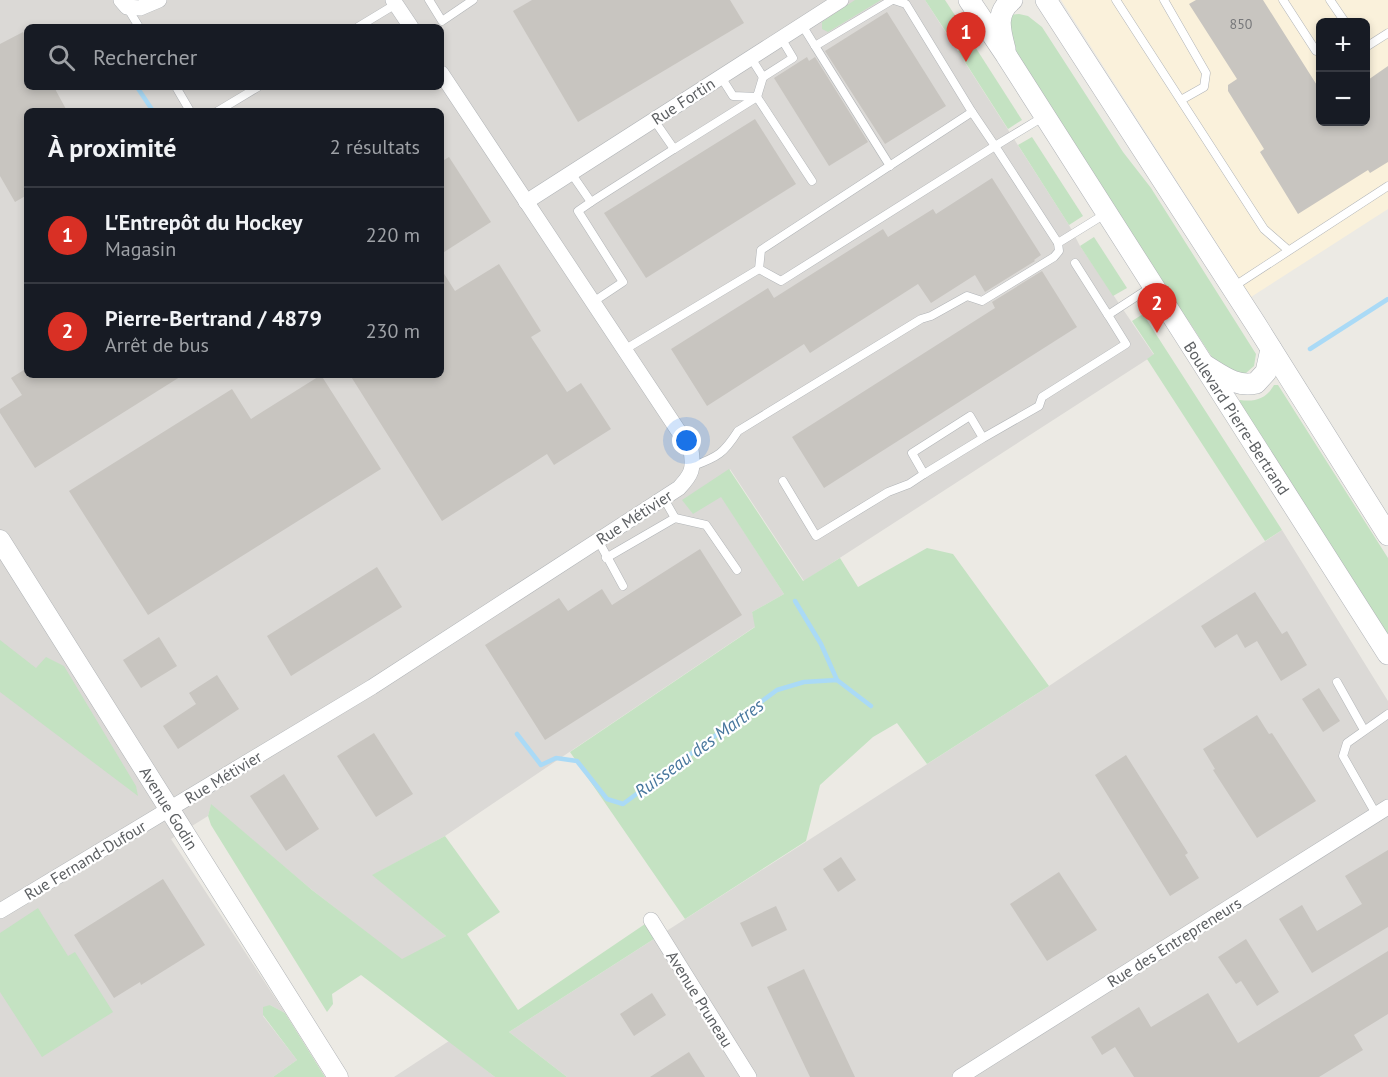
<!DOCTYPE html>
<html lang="fr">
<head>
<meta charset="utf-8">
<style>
  :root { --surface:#171b24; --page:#242831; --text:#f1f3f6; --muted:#9ea1a6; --line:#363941; --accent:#d93025 }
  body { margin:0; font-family:"PT Sans",sans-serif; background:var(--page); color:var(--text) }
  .controls { position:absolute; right:18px; top:18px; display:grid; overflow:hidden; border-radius:9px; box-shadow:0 3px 9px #0003 }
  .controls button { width:54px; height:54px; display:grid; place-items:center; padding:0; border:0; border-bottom:2px solid var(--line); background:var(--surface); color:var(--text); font:30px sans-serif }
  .you { position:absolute; left:687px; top:441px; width:21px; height:21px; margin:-15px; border:4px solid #fff; border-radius:50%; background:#1a73e8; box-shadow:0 0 0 9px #1a73e833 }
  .badge { display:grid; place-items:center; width:39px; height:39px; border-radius:50%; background:var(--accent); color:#fff; font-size:20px; font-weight:700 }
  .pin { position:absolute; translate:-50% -50px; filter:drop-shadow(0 2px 3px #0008) }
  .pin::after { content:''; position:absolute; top:32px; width:21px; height:18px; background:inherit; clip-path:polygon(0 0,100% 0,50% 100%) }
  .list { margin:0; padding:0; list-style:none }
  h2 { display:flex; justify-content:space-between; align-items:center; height:78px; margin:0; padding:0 24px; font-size:26px }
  h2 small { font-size:20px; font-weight:400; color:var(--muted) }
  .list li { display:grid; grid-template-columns:39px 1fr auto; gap:18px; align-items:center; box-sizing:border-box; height:96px; padding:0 24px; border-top:2px solid var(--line) }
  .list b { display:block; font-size:22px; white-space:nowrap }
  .list p { margin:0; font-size:20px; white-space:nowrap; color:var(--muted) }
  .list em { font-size:20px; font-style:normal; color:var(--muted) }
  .icon { flex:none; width:33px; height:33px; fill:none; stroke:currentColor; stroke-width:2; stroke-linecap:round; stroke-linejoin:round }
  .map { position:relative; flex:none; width:1388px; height:1077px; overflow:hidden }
  .search { position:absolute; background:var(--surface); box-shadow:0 3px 9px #0003; left:24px; top:24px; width:420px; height:66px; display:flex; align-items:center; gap:15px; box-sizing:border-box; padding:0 21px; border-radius:9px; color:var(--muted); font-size:22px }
  .panel { position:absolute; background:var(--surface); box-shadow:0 3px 9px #0003; left:24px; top:108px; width:420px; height:270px; border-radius:9px }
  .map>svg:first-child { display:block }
</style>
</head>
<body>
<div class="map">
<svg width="1388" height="1077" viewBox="0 0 1388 1077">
  <rect width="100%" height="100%" fill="#eceae4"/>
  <path fill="#faf1db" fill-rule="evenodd" d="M1061 0H1388V209L1251 297ZM1320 22H1366V122H1320Z"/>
  <g fill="#dbd9d6" fill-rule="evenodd">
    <path d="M0 0H925L1069 225 1080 246 1154 355 804 581 730 469 721 496 784 594 752 612 756 626 445 836 373 875 446 936 402 960 312 890 211 805 208 816 171 839 285 1013 270 1005 263 1016 297 1060 273 1077H0ZM27 27H441V87H27ZM27 111H441V375H27Z"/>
    <polygon points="1282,530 1388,701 1388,1077 567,1077 509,1032 1049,686"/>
    <polygon points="449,1041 495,1077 394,1077"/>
  </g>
  <g fill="#c4e2c2">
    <polygon points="855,0 881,0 828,32 822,29 822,22"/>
    <polygon points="925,0 945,0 960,23 946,32"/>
    <polygon points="1019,14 1028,16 1042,27 1123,152 1151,188 1256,354 1254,366 1246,373 1234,375 1221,371 1188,320 1172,304 1010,44 1010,15"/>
    <polygon points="972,42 1022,120 1008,129 958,51"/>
    <polygon points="1032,137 1083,216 1069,225 1018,145"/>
    <polygon points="1094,237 1127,288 1113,296 1080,246"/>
    <polygon points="1143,314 1282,530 1265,541 1147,359 1154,354 1132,321"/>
    <path d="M1274 385H1278L1388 558V641L1238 403 1240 400C1255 402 1266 399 1274 385Z"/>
    <polygon points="729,469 803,581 840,558 858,587 927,548 953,554 1049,686 927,764 897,723 873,737 820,785 806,841 685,919 570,752 755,627 752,612 784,594 721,497 693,514 682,500"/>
    <polygon points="0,640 36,668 46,657 64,666 136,786 138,796 0,692"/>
    <polygon points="211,804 312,890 402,959 446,936 372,875 445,836 500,912 467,934 518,1010 648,922 657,937 509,1032 567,1077 495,1077 361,975 332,994 333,1004 327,1012 211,825 208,816"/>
    <polygon points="38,908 68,956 75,952 113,1012 42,1057 0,992 0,933"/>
    <polygon points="270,1005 285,1013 325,1077 273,1077 297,1060 263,1015 263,1007"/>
  </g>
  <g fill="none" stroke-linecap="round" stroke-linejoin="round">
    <g stroke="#aadaf6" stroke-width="4.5">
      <polyline points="137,87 153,111"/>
      <polyline points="1310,349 1388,299"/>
      <polyline points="795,601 821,644 837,680"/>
      <polyline points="517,734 541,765 556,758 577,761 607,799 623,804 777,690 804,682 837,680 871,706"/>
    </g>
  </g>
  <g fill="#c8c5c0">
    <polygon points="532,0 730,0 744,23 578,122 513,11"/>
    <polygon points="1196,0 1263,0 1320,90 1320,122 1365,122 1365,82 1388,66 1388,162 1370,173 1368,170 1298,214 1260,152 1264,149 1228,91 1228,85 1237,79 1189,4"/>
    <polygon points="887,12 946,106 885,144 825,51"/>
    <polygon points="23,32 27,40 27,87 54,87 67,111 27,111 27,195 15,202 0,176 0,44"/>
    <polygon points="807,57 809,61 815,57 868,142 829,166 774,78"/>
    <polygon points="755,119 796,184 646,278 604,213"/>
    <polygon points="449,157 491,222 441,254 441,162"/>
    <polygon points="992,178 1041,255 1034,260 1035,261 985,292 975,275 931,303 918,284 810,353 804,344 707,406 671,349 768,288 774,298 883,229 888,237 933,209 936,214"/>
    <polygon points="499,264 541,331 531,337 567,392 581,383 611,429 554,465 547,454 442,521 350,375 441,375 441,269 455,291"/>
    <polygon points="1042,271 1077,327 824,488 792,437 995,308 992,302"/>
    <polygon points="27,368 27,375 183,375 35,468 0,413 0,409 22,395 11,378"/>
    <polygon points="321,375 381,469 148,615 69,491 232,389 251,419"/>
    <polygon points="700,549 742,615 545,740 485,645 559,598 568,611 602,589 612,605"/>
    <polygon points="377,567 402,607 291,676 267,636"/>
    <polygon points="1255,592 1282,634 1287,631 1307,665 1281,681 1257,641 1245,648 1237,634 1215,648 1201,626"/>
    <polygon points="159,637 177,666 141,688 123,660"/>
    <polygon points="217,675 239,709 178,749 163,726 196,704 189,693"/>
    <polygon points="1319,688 1340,721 1323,732 1302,699"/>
    <polygon points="1257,715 1269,734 1272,733 1316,801 1257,838 1213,770 1215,769 1203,749"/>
    <polygon points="374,733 413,794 376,817 337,756"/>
    <polygon points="1126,755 1188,853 1185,855 1199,878 1170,896 1095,775"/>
    <polygon points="284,774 319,829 286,851 250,796"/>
    <polygon points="1388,850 1388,927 1312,973 1279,919 1302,905 1317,931 1362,904 1345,876"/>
    <polygon points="841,857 856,880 838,892 823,869"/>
    <polygon points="1059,872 1097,930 1047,961 1010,904"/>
    <polygon points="163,879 205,945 141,985 140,982 114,998 74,935"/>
    <polygon points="776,906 787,930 752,947 740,923"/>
    <polygon points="1246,939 1279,992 1257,1006 1241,981 1236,984 1218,957"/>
    <polygon points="1388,951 1388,1014 1354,1035 1363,1050 1319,1077 1134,1077 1115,1047 1102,1055 1091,1037 1139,1007 1151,1027 1208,993 1238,1043"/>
    <polygon points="804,969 855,1077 810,1077 767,987"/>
    <polygon points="652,993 666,1015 634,1036 620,1014"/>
    <polygon points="689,1052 705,1077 650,1077"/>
  </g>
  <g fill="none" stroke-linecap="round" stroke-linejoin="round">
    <defs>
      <g id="service">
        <polyline points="429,0 442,21 473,0"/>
        <polyline points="894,0 906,4 972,112"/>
        <polyline points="1116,0 1264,229 1288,250"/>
        <polyline points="1164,0 1206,73 1204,87 1181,100"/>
        <polyline points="1283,0 1316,51 1320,51"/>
        <polyline points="1330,0 1345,22"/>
        <polyline points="127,7 139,27"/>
        <polyline points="802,25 815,46"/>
        <polyline points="358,27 396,4"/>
        <polyline points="1366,47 1388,33"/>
        <polyline points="751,58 763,77 793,58 781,38"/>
        <polyline points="721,77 733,96 757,97 763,77"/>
        <polyline points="176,87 190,111"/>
        <polyline points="218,111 258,87"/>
        <polygon points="972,112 995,146 781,281 759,269 761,250"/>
        <polyline points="1043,117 995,146 1058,243"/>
        <polyline points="654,120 674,149 757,97 812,181"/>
        <polyline points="890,166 815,46 892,0"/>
        <polyline points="571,173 591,202 674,149"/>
        <polyline points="591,202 578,211 623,282 593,302"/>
        <polyline points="1075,263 1108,315 1151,287"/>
        <polyline points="1233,287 1388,186"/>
        <polyline points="624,350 759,269"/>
        <polyline points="983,438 924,474 912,453 970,416 983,438 1039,406 1042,397 1126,344 1108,315"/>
        <path d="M693 466C718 457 724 453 738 431L921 319 931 316 967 296 982 301 1054 257 1059 251 1058 243 1105 214"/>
        <polyline points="783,481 816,536 888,492 909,484 924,474"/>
        <polyline points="663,497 675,518"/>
        <polyline points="598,540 623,586"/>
        <polyline points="606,558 675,518 706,525 737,570"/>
        <polyline points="1337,682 1364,730"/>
        <polyline points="1376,814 1343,756 1347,743 1388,714"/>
      </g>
      <g id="minor">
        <polyline points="121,0 127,7 140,8 159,0"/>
        <polyline points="393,0 411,27"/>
        <polyline points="526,202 841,0"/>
        <path d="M0 911 372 687 679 488C692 474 694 469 691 450L441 73"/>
        <polyline points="651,920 749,1077"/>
        <polyline points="960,1077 1388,807"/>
      </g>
      <polyline id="tertiary" points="0,540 338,1077"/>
      <g id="secondary">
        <polyline points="969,0 1006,55 1388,654"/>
        <polyline points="1046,0 1255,323 1388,535"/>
        <path d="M1005 49C1000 30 995 13 1012 0"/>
        <path d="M1206 366C1221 375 1237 388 1256 383L1266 372 1271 349"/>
      </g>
    </defs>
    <use href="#service" stroke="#b1b4b7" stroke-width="9"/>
    <use href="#minor" stroke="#b1b4b7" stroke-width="16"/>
    <use href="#tertiary" stroke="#b1b4b7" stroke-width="21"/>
    <use href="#secondary" stroke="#b0b3b7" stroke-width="22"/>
    <use href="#service" stroke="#fff" stroke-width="8"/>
    <use href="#minor" stroke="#fff" stroke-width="15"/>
    <use href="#tertiary" stroke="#fff" stroke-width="20"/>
    <use href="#secondary" stroke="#fff" stroke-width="21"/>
  </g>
  <g text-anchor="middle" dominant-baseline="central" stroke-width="4.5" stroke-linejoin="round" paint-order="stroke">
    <g font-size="14" fill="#77787a">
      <text x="1241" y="24">850</text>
    </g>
    <g font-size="16" fill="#5c5f62" stroke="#fff">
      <text transform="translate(683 101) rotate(-33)">Rue Fortin</text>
      <text transform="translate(1237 418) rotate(57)">Boulevard Pierre-Bertrand</text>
      <text transform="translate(634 517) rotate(-33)">Rue Métivier</text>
      <text transform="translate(223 777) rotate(-31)">Rue Métivier</text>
      <text transform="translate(169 808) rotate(58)">Avenue Godin</text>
      <text transform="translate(85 860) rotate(-31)">Rue Fernand-Dufour</text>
      <text transform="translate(1174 942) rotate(-32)">Rue des Entrepreneurs</text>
      <text transform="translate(700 999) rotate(58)">Avenue Pruneau</text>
    </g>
    <g font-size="18" font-style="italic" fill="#47769d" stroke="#fff">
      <text transform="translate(699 748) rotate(-36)">Ruisseau des Martres</text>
    </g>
  </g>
</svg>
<div class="controls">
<button>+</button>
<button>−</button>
</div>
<div class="you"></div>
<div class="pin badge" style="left:966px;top:62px">1</div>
<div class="pin badge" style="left:1157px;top:333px">2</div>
<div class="search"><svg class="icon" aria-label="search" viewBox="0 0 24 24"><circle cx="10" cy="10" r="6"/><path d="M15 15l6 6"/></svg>Rechercher</div>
<section class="panel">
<h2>À proximité<small>2 résultats</small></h2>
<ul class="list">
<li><span class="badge">1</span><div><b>L'Entrepôt du Hockey</b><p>Magasin</p></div><em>220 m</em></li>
<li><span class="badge">2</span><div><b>Pierre-Bertrand / 4879</b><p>Arrêt de bus</p></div><em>230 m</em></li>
</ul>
</section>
</div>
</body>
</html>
